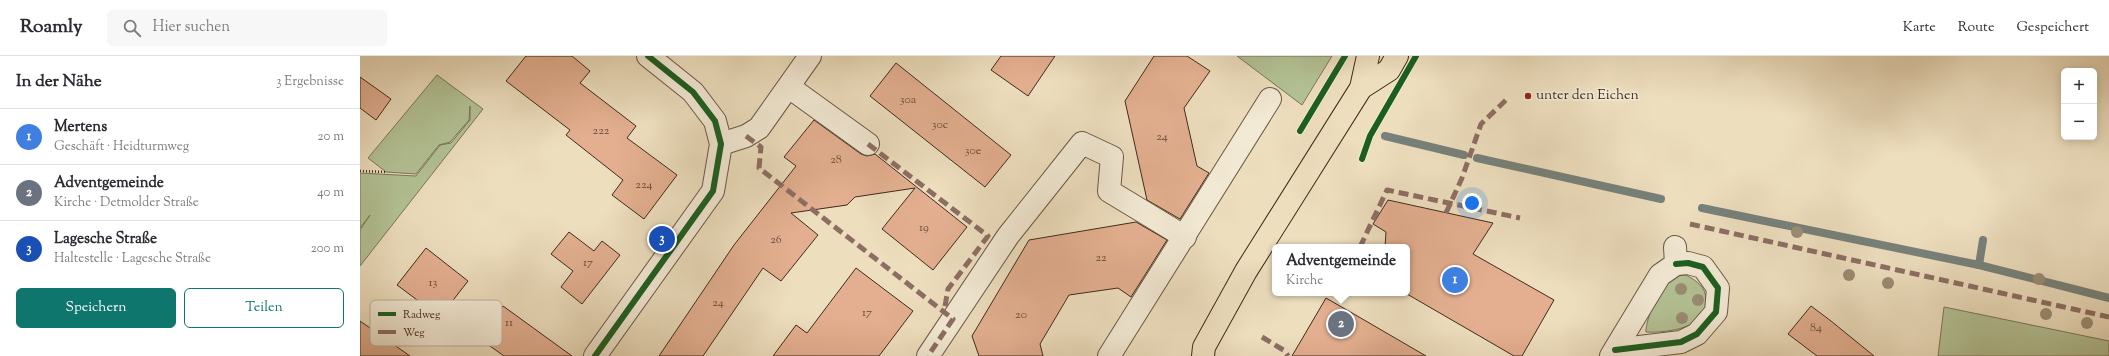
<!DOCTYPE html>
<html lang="de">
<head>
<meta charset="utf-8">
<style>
  :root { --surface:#fff; --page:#f7f7f7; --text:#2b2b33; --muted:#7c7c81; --line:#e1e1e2; --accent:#0f766e }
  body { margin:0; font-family:"Sorts Mill Goudy",serif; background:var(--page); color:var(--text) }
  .controls { position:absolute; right:12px; top:12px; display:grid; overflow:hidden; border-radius:6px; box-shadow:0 2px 10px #0003 }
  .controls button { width:36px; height:36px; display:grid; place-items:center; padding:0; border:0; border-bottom:1px solid var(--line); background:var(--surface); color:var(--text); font:20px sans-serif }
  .you { position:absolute; left:1112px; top:147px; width:14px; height:14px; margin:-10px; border:3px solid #fff; border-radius:50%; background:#1a73e8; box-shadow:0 0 0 6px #1a73e833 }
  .badge { display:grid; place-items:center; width:26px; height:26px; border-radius:50%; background:var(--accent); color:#fff; font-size:13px; font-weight:700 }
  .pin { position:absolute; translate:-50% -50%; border:2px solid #fff; box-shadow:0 1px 4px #0006 }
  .popup { position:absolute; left:912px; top:188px; width:138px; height:52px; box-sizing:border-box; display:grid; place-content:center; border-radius:6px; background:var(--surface); filter:drop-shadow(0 1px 3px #0005); font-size:13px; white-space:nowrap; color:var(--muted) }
  .popup b { font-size:15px; color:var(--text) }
  .popup::after { content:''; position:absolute; left:50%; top:100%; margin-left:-8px; border:8px solid transparent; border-top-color:var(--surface) }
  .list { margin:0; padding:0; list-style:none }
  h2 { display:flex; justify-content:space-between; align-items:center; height:52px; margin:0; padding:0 16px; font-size:17px }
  h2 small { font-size:13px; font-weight:400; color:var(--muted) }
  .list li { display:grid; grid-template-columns:26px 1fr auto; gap:12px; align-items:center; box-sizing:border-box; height:56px; padding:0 16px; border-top:1px solid var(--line) }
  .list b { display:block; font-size:15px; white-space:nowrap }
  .list p { margin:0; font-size:13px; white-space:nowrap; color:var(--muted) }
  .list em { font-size:13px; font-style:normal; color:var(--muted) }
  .actions { display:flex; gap:8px; padding:12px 16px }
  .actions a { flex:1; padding:9px 0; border:1px solid var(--accent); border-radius:6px; text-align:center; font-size:14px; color:var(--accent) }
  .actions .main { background:var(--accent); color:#fff }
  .icon { flex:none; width:22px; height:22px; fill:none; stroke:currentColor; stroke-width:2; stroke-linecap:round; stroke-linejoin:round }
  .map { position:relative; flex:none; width:1749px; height:300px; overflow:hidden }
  header { display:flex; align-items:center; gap:24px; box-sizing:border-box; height:56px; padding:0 20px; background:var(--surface); border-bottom:1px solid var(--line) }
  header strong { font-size:19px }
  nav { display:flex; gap:22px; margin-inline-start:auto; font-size:14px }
  .search { width:280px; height:36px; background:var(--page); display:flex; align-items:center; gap:10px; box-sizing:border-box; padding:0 14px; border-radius:6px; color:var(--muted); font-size:15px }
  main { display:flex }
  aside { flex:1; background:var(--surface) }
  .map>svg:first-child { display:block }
</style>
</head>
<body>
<header>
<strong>Roamly</strong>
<div class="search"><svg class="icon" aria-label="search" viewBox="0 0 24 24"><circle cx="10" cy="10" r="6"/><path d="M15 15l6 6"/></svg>Hier suchen</div>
<nav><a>Karte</a><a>Route</a><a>Gespeichert</a></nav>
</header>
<main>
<aside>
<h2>In der Nähe<small>3 Ergebnisse</small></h2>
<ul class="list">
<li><span class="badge" style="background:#3f7fe0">1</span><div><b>Mertens</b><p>Geschäft · Heidturmweg</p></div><em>20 m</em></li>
<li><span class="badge" style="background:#6b7280">2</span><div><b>Adventgemeinde</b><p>Kirche · Detmolder Straße</p></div><em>40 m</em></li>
<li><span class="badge" style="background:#1a4fb4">3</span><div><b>Lagesche Straße</b><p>Haltestelle · Lagesche Straße</p></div><em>200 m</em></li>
</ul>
<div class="actions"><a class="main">Speichern</a><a>Teilen</a></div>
</aside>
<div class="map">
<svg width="1749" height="300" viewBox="0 0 1749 300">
  <rect width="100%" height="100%" fill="#eddebe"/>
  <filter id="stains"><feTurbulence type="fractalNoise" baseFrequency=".005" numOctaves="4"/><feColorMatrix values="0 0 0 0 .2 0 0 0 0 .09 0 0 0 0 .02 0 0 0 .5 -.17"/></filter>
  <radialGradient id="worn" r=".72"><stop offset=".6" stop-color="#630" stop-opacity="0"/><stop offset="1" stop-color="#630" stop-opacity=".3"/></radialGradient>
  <g fill="#b3c295" stroke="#7a7659">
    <polygon points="877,0 972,0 942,49"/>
    <polygon points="77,19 123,53 0,210 0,174 10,159 0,172 0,117 56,120 80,89 91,87 110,64 110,50 109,64 90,86 79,89 56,118 26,116 8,102"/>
    <path d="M1326 219C1337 225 1346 231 1346 244 1346 246 1347 250 1346 253 1341 273 1303 277 1286 276 1285 264 1302 226 1313 221 1316 219 1322 220 1326 219Z"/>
    <polygon points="1584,251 1749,285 1749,300 1578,300"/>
  </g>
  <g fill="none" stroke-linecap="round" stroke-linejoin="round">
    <g stroke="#77817b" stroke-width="8">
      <polyline points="1025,80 1104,99"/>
      <polyline points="1117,102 1301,143"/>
      <polyline points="1342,152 1619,209 1749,242"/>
      <polyline points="1619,209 1623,184"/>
    </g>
  </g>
  <g fill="#e3af90" stroke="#402b1d">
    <polygon points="166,0 212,0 230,15 220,27 276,70 267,82 317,119 284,163 252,139 263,124 206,79 210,74 146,25"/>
    <polygon points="641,0 695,0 668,40 631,14"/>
    <polygon points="794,0 827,0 850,15 824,52 837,110 849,117 820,163 787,144 765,45"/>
    <polygon points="536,7 651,99 625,131 510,40"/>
    <polygon points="0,21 31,43 16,64 0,52"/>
    <polygon points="454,64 501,98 507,100 515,98 607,171 573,214 522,173 555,132 495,141 487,149 431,157 458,179 421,225 403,212 343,300 299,300 374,189 436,110 424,101"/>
    <polygon points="1028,144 1133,167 1113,198 1194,244 1162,300 1154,300 1047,238 1047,191 1025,191 1026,176 1013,168"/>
    <polygon points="776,166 807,184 771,241 758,232 709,239 680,288 683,300 619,300 612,280 669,184"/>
    <polygon points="209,176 234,195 242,185 260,199 222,248 201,231 213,215 191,198"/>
    <polygon points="66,192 108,225 80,261 37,229"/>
    <polygon points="496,212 553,255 519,300 413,300 436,269 447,277"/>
    <polygon points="966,242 999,261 1066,300 932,300"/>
    <polygon points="143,250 212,300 144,300 120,283"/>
    <polygon points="1451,250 1471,265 1514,300 1457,300 1428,278"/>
    <polygon points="0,265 50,300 0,300"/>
  </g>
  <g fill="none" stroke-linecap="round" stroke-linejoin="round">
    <defs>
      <g id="minor">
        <polyline points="429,31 508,88"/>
        <polyline points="361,88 386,80 399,72 450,0"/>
        <polyline points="1255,294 1321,286 1337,278 1356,256 1358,232 1343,211 1328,207 1316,208"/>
        <polyline points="235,300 353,135 361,88 355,65 333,36 288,0"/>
        <polyline points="568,300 648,180 722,87 752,101 749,135 825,181"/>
        <polyline points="749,300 910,43"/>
        <polyline points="1251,300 1300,219 1316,208 1315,191"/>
      </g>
      <g id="major">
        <polyline points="1001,32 1029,14 1037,0"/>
        <polyline points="843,300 844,291 886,215 1001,32 1008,0"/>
      </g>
    </defs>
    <use href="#minor" stroke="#6b5845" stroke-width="24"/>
    <use href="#major" stroke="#402b1d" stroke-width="24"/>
    <polyline stroke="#402b1d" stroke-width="2.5" stroke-dasharray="1 2" stroke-linecap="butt" points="0,115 26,116"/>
    <use href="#minor" stroke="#f3ead5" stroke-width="22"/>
    <use href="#major" stroke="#eddebe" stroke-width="22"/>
    <g stroke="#8d6e63" stroke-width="5" stroke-dasharray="10 5" stroke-linecap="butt">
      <polyline points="386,80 401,91 399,112 593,263 568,300"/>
      <polyline points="508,88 628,180 588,233 584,256"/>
      <polyline points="1086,157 1102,122 1121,68 1147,43"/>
      <polyline points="1330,168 1749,261"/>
      <polyline points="1000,191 1027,134 1160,162"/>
      <polyline points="902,281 925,295 928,300"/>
    </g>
    <defs>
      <g id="cycleway">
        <polyline points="940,75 985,0"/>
        <polyline points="1002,103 1010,80 1056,0"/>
        <polyline points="1255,294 1321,286 1337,278 1356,256 1358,232 1343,211 1328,207 1316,208"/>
        <polyline points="235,300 353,135 361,88 355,65 333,36 288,0"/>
      </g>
    </defs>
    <use href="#cycleway" stroke="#f3ead5" stroke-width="8"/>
    <use href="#cycleway" stroke="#1b5e20" stroke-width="6"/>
  </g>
  <g fill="#9a8c73">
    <circle cx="1437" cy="176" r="6"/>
    <circle cx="1489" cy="219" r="6"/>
    <circle cx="1679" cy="223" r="6"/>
    <circle cx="1528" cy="227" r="6"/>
    <circle cx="1321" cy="233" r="6"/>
    <circle cx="1338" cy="244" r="6"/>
    <circle cx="1686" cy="258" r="6"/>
    <circle cx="1322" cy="262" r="6"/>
    <circle cx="1727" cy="267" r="6"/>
  </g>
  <circle fill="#8f2418" stroke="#f3ead5" stroke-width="1.5" cx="1168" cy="40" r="4"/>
  <g text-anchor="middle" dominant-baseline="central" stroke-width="3" stroke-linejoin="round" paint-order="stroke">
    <g font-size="12" fill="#694c3a">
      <text x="548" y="44">30a</text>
      <text x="580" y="69">30c</text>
      <text x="241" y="75">222</text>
      <text x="802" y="81">24</text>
      <text x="613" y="95">30e</text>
      <text x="476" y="104">28</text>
      <text x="284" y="129">224</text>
      <text x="564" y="172">19</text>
      <text x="416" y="184">26</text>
      <text x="741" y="202">22</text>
      <text x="228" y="207">17</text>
      <text x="73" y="227">13</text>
      <text x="358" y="247">24</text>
      <text x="507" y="257">17</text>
      <text x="661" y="259">20</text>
      <text x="149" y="267">11</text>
      <text x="1456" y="272">84</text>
    </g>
    <g font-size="14" fill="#402b1d" stroke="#f3ead5" text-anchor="start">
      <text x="1176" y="40">unter den Eichen</text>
    </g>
  </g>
  <rect x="10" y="244" width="132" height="46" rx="6" fill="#f3ead5" stroke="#bdb19e" stroke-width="1"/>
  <rect x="18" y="256" width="18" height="4" fill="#1b5e20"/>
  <rect x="18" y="274" width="18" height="4" fill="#8d6e63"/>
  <g font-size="11" fill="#402b1d">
    <text x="43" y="262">Radweg</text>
    <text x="43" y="280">Weg</text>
  </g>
  <rect width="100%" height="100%" filter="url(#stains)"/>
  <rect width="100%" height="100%" fill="url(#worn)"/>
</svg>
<div class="controls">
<button>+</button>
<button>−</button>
</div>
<div class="you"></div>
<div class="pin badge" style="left:1095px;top:224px;background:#3f7fe0">1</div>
<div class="pin badge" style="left:981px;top:268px;background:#6b7280">2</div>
<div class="popup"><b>Adventgemeinde</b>Kirche</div>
<div class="pin badge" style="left:302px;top:183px;background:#1a4fb4">3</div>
</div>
</main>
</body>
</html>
